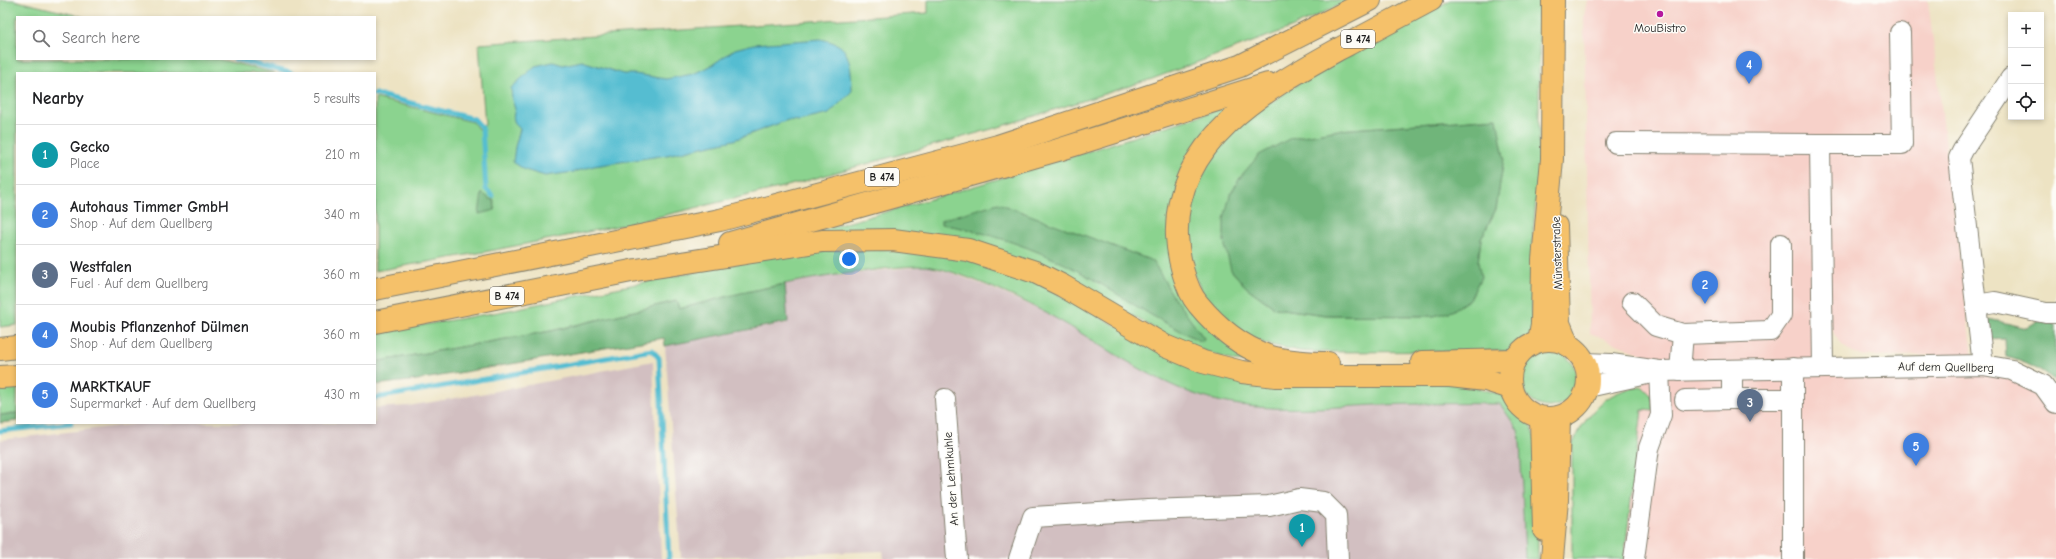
<!DOCTYPE html>
<html lang="en">
<head>
<meta charset="utf-8">
<style>
  :root { --surface:#fff; --page:#f2f2f2; --text:#202124; --muted:#757577; --line:#e0e0e0; --accent:#1a73e8 }
  body { margin:0; font-family:"Comic Neue",sans-serif; background:var(--page); color:var(--text) }
  .controls { position:absolute; right:12px; top:12px; display:grid; overflow:hidden; border-radius:0px; box-shadow:0 2px 6px #0003 }
  .controls button { width:36px; height:36px; display:grid; place-items:center; padding:0; border:0; border-bottom:1px solid var(--line); background:var(--surface); color:var(--text); font:20px sans-serif }
  .you { position:absolute; left:849px; top:259px; width:14px; height:14px; margin:-10px; border:3px solid #fff; border-radius:50%; background:#1a73e8; box-shadow:0 0 0 6px #1a73e833 }
  .badge { display:grid; place-items:center; width:26px; height:26px; border-radius:50%; background:var(--accent); color:#fff; font-size:13px; font-weight:700 }
  .pin { position:absolute; translate:-50% -33px; filter:drop-shadow(0 1px 2px #0008) }
  .pin::after { content:''; position:absolute; top:21px; width:14px; height:12px; background:inherit; clip-path:polygon(0 0,100% 0,50% 100%) }
  .list { margin:0; padding:0; list-style:none }
  h2 { display:flex; justify-content:space-between; align-items:center; height:52px; margin:0; padding:0 16px; font-size:17px }
  h2 small { font-size:13px; font-weight:400; color:var(--muted) }
  .list li { display:grid; grid-template-columns:26px 1fr auto; gap:12px; align-items:center; box-sizing:border-box; height:60px; padding:0 16px; border-top:1px solid var(--line) }
  .list b { display:block; font-size:15px; white-space:nowrap }
  .list p { margin:0; font-size:13px; white-space:nowrap; color:var(--muted) }
  .list em { font-size:13px; font-style:normal; color:var(--muted) }
  .icon { flex:none; width:22px; height:22px; fill:none; stroke:currentColor; stroke-width:2; stroke-linecap:round; stroke-linejoin:round }
  .map { position:relative; flex:none; width:2056px; height:559px; overflow:hidden }
  .search { position:absolute; background:var(--surface); box-shadow:0 2px 6px #0003; left:16px; top:16px; width:360px; height:44px; display:flex; align-items:center; gap:10px; box-sizing:border-box; padding:0 14px; border-radius:0px; color:var(--muted); font-size:15px }
  .panel { position:absolute; background:var(--surface); box-shadow:0 2px 6px #0003; left:16px; top:72px; width:360px; height:352px; border-radius:0px }
  .map>svg:first-child { display:block }
</style>
</head>
<body>
<div class="map">
<svg width="2056" height="559" viewBox="0 0 2056 559">
  <rect width="100%" height="100%" fill="#fdfcf7"/>
  <filter id="ink" filterUnits="userSpaceOnUse"><feTurbulence type="fractalNoise" baseFrequency=".025" numOctaves="2"/><feDisplacementMap in="SourceGraphic" scale="8" xChannelSelector="R" yChannelSelector="G"/><feConvolveMatrix kernelMatrix="1 2 1 2 8 2 1 2 1" color-interpolation-filters="sRGB"/></filter>
  <filter id="wash" filterUnits="userSpaceOnUse"><feTurbulence type="fractalNoise" baseFrequency=".012" numOctaves="4" result="noise"/><feDisplacementMap in="SourceGraphic" scale="16" xChannelSelector="R" yChannelSelector="G"/><feGaussianBlur stdDeviation="0.9" result="paint"/><feColorMatrix in="noise" values="0 0 0 0 0 0 0 0 0 0 0 0 0 0 0 0 0 1.4 0 .05"/><feComposite in="paint" operator="in"/></filter>
  <g filter="url(#wash)">
    <rect width="100%" height="100%" fill="#ede3c3"/>
    <polygon fill="#f7d1c9" points="1587,0 1928,0 1972,355 1866,356 1853,353 1843,346 1834,334 1829,320 1823,367 1983,365 2056,403 2056,559 1624,559 1642,410 1651,395 1643,387 1644,355 1590,333 1584,16"/>
    <g fill="#d2bfc1">
      <polygon points="925,266 949,272 989,287 1047,313 1164,381 1199,396 1228,403 1270,408 1432,403 1500,404 1518,430 1520,440 1525,559 884,559 883,551 681,558 665,346 787,323 785,284 828,276"/>
      <polygon points="653,361 661,559 0,559 0,440 144,423 375,423 375,408 408,406 486,393"/>
    </g>
    <g fill="#8bd38f" stroke="#547856" fill-rule="evenodd">
      <polygon points="0,0 13,0 84,17 17,17 17,59 218,59 275,73 17,73 17,325 0,327"/>
      <polygon points="928,0 1350,0 1293,27 1152,79 999,127 787,186 628,224 484,252 375,271 375,98 473,122 478,129 485,125 479,44 928,13"/>
      <path d="M1450 0H1539V166L1532 244V332L1523 343 1509 351 1322 352 1300 351 1266 344 1240 332 1204 296 1193 273 1185 230 1193 184 1229 131 1308 77 1404 28ZM1496 118 1504 158 1496 209 1481 239 1478 262 1434 316 1326 315 1275 308 1246 287 1231 270 1291 138 1339 130Z"/>
      <path d="M1235 104 1200 143 1174 266 1268 363 1234 361 1178 342 1066 278 821 232V230C960 192 1098 149 1235 104Z"/>
      <path d="M886 248 962 257 1030 279 1189 365 1450 381 1507 396 1516 409 1530 424 1537 444 1538 559H1525L1520 440 1518 430 1500 404C1458 403 1417 404 1375 405 1317 408 1256 414 1200 396 1149 380 1096 340 1048 314 1020 299 955 268 924 266 903 266 881 269 860 272 798 279 739 293 679 309L676 301 551 331 375 362V333L499 312 758 259 806 252Z"/>
      <circle cx="1549" cy="379" r="28"/>
      <polygon points="17,387 17,413 0,415 0,389"/>
      <path d="M1643 387 1651 395 1654 411 1642 410 1624 559H1572V446C1581 424 1598 399 1622 391 1628 388 1636 388 1643 387Z"/>
    </g>
    <g fill="#70b57a" stroke="#46684b">
      <polygon points="1497,118 1504,158 1496,209 1481,239 1478,262 1481,277 1470,299 1452,311 1434,316 1326,315 1275,308 1246,287 1231,270 1224,242 1224,219 1230,195 1241,176 1259,155 1291,138 1339,130"/>
      <polygon points="482,193 490,199 494,200 495,210 479,214"/>
      <path d="M998 203 1153 261 1174 298 1204 338 1203 341H1200C1179 330 1157 319 1136 306 1109 289 1083 272 1054 259 1017 242 980 231 941 224V220Z"/>
      <polygon points="785,284 788,322 665,346 664,338 417,380 375,385 375,362 551,331 676,301 679,309 741,293"/>
      <path d="M1989 319 2027 328C2037 319 2044 320 2056 325V383C2040 369 2026 362 2006 357L2005 339 1987 340Z"/>
      <polygon points="17,413 17,421 0,423 0,415"/>
    </g>
    <path fill="#54bdd1" stroke="#386c76" d="M821 39C828 41 839 43 844 50 851 59 852 79 852 91L829 114 799 121 788 120 734 140 667 155 594 166 574 172 545 176 525 170 513 162 515 147 520 129C513 122 512 118 515 109L512 100 511 88 535 66 553 62 563 65 582 61 623 74H635L666 79 693 74 712 65 735 49 754 44Z"/>
    <g fill="none" stroke-linecap="round" stroke-linejoin="round">
      <g stroke="#54bdd1" stroke-width="5">
        <polyline points="235,59 291,73"/>
        <polyline points="375,94 474,119 482,128 486,189 493,196"/>
        <polyline points="375,398 652,350 659,358 669,559"/>
        <polyline points="0,431 71,423"/>
      </g>
    </g>
  </g>
  <g filter="url(#ink)">
    <g fill="none" stroke-linecap="round" stroke-linejoin="round">
      <defs>
        <g id="minor">
          <polyline points="1616,143 1820,144 1823,367"/>
          <polyline points="1820,144 1902,144 1900,33"/>
          <polyline points="1632,302 1656,326 1683,334"/>
          <polyline points="1976,305 1995,302 2046,313 2056,313"/>
          <polyline points="1585,363 1611,364 1659,371 1983,365 2012,370 2043,385 2056,403"/>
          <polyline points="1983,365 1959,158 1963,150 2011,78"/>
          <polyline points="1732,370 1732,399 1793,399"/>
          <polyline points="1680,371 1683,334 1770,331 1781,315 1781,244"/>
          <polyline points="1588,387 1647,374"/>
          <polyline points="945,399 957,559"/>
          <polyline points="1685,400 1732,399"/>
          <polyline points="1019,559 1033,517 1148,510 1269,506 1299,499 1323,502 1336,515 1338,559"/>
          <polyline points="1634,559 1649,448 1661,415 1659,371"/>
          <polyline points="1793,559 1793,368"/>
        </g>
        <g id="major">
          <polyline points="1556,226 1559,323 1568,345"/>
          <circle cx="1549" cy="379" r="39"/>
          <polyline points="1539,341 1542,324 1543,260 1552,159 1553,0"/>
          <polyline points="1541,418 1544,530"/>
          <polyline points="1552,559 1557,500 1559,417"/>
        </g>
        <g id="highway">
          <polyline points="730,243 1058,150 1268,84"/>
          <polyline points="375,289 720,220 998,146 1240,66 1370,0"/>
          <polyline points="375,322 636,270 822,241 893,240 968,250 1035,272 1063,286 1165,346 1203,362 1242,372 1276,376 1450,376 1486,380 1511,388"/>
          <polyline points="0,349 17,347"/>
          <polyline points="1422,362 1515,360"/>
          <path d="M1328 363C1314 363 1281 361 1268 356 1240 346 1217 327 1198 304 1185 289 1178 256 1177 236 1173 141 1265 90 1337 50 1368 34 1399 17 1431 0"/>
          <polyline points="0,377 17,376"/>
        </g>
      </defs>
      <use href="#minor" stroke="#848070" stroke-width="22"/>
      <use href="#major" stroke="#848070" stroke-width="24"/>
      <use href="#highway" stroke="#848070" stroke-width="24"/>
      <use href="#minor" stroke="#fff" stroke-width="20"/>
      <use href="#major" stroke="#f5c16b" stroke-width="22"/>
      <use href="#highway" stroke="#f5c16b" stroke-width="22"/>
    </g>
  </g>
  <circle fill="#b5179e" stroke="#fdfcf7" stroke-width="1.5" cx="1660" cy="14" r="4"/>
  <g text-anchor="middle" dominant-baseline="central" stroke-width="3" stroke-linejoin="round" paint-order="stroke">
    <g fill="#fdfcf7" stroke="#605f5e" stroke-width="1">
      <rect x="1341" y="30" width="34" height="18" rx="3"/>
      <rect x="865" y="168" width="34" height="18" rx="3"/>
      <rect x="490" y="287" width="34" height="18" rx="3"/>
    </g>
    <g font-size="11" font-weight="bold" fill="#1c1c1c">
      <text x="1358" y="39">B 474</text>
      <text x="882" y="177">B 474</text>
      <text x="507" y="296">B 474</text>
    </g>
    <g font-size="12" fill="#1c1c1c" stroke="#fdfcf7">
      <text x="1660" y="28">MouBistro</text>
    </g>
    <g font-size="12" fill="#1c1c1c" stroke="#fdfcf7">
      <text transform="translate(1557 253) rotate(-92)">Münsterstraße</text>
      <text transform="translate(1946 367) rotate(1)">Auf dem Quellberg</text>
      <text transform="translate(951 479) rotate(-94)">An der Lehmkuhle</text>
    </g>
  </g>
</svg>
<div class="controls">
<button>+</button>
<button>−</button>
<button><svg class="icon" aria-label="locate" viewBox="0 0 24 24"><circle cx="12" cy="12" r="6"/><path d="M12 2v4M12 18v4M2 12h4M18 12h4"/></svg></button>
</div>
<div class="you"></div>
<div class="pin badge" style="left:1302px;top:547px;background:#0f9aa8">1</div>
<div class="pin badge" style="left:1705px;top:304px;background:#3f7fe0">2</div>
<div class="pin badge" style="left:1750px;top:422px;background:#5c6f8a">3</div>
<div class="pin badge" style="left:1749px;top:84px;background:#3f7fe0">4</div>
<div class="pin badge" style="left:1916px;top:466px;background:#3f7fe0">5</div>
<div class="search"><svg class="icon" aria-label="search" viewBox="0 0 24 24"><circle cx="10" cy="10" r="6"/><path d="M15 15l6 6"/></svg>Search here</div>
<section class="panel">
<h2>Nearby<small>5 results</small></h2>
<ul class="list">
<li><span class="badge" style="background:#0f9aa8">1</span><div><b>Gecko</b><p>Place</p></div><em>210 m</em></li>
<li><span class="badge" style="background:#3f7fe0">2</span><div><b>Autohaus Timmer GmbH</b><p>Shop · Auf dem Quellberg</p></div><em>340 m</em></li>
<li><span class="badge" style="background:#5c6f8a">3</span><div><b>Westfalen</b><p>Fuel · Auf dem Quellberg</p></div><em>360 m</em></li>
<li><span class="badge" style="background:#3f7fe0">4</span><div><b>Moubis Pflanzenhof Dülmen</b><p>Shop · Auf dem Quellberg</p></div><em>360 m</em></li>
<li><span class="badge" style="background:#3f7fe0">5</span><div><b>MARKTKAUF</b><p>Supermarket · Auf dem Quellberg</p></div><em>430 m</em></li>
</ul>
</section>
</div>
</body>
</html>
